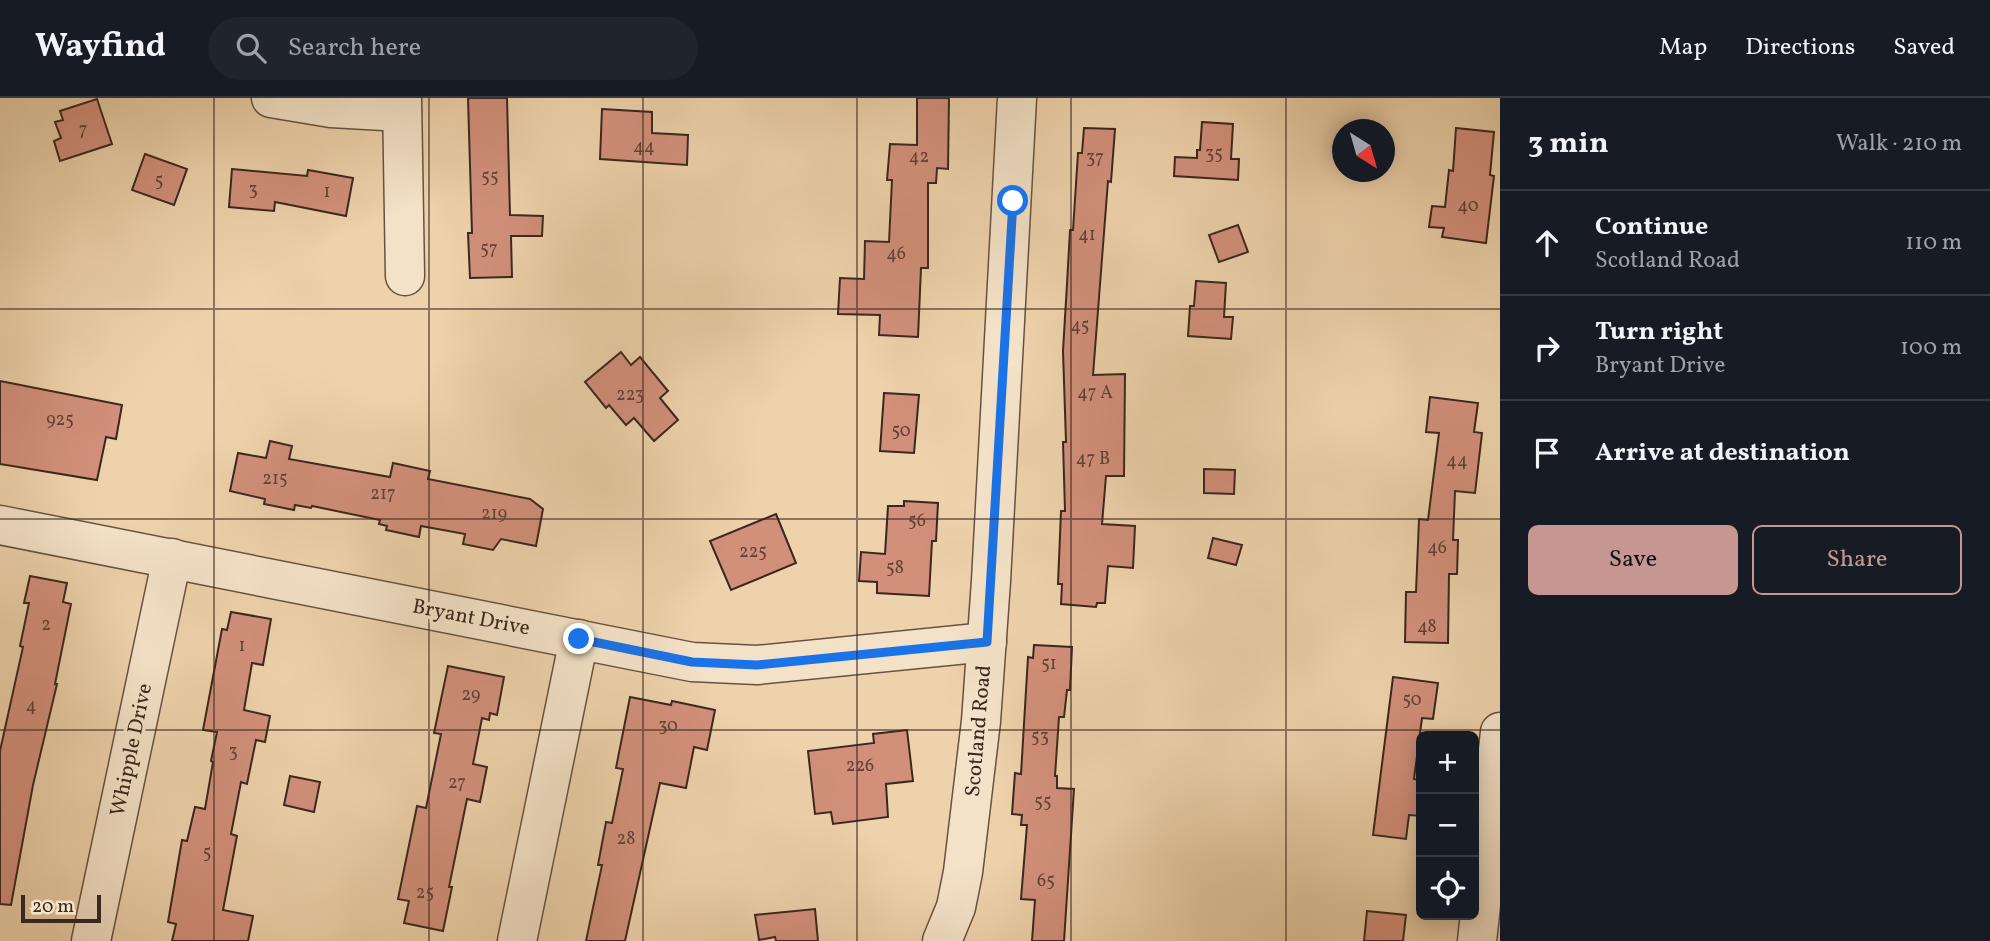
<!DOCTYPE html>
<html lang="en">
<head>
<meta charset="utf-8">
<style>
  :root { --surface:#171b24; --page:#20242c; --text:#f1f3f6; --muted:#9ea1a6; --line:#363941; --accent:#c59692 }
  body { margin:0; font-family:Vollkorn,serif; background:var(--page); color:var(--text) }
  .controls { position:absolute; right:21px; bottom:21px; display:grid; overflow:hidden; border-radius:10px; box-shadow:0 4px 18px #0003 }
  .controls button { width:63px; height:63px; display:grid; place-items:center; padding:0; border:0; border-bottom:2px solid var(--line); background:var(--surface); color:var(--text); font:35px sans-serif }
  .compass { position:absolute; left:1332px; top:21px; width:63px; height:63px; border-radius:50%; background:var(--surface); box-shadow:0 4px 18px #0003; rotate:143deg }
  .scale { position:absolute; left:21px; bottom:18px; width:80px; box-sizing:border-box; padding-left:7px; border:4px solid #3a271e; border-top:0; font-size:19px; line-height:24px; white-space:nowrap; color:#3a271e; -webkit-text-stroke:5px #f4e2c8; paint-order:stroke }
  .stop { position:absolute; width:21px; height:21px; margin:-16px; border:5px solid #1a73e8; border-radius:50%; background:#fff }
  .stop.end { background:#1a73e8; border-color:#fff; box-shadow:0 2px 7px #0008 }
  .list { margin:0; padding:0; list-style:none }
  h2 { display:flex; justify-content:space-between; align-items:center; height:91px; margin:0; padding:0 28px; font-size:30px }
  h2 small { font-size:23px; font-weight:400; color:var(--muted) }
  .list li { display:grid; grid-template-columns:46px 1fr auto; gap:21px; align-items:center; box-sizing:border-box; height:105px; padding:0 28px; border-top:2px solid var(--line) }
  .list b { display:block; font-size:26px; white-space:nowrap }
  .list p { margin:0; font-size:23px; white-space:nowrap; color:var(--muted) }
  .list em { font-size:23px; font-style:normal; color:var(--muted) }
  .actions { display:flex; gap:14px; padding:21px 28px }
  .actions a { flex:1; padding:16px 0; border:2px solid var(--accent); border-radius:10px; text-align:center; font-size:24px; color:var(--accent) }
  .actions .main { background:var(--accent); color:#111 }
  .icon { flex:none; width:38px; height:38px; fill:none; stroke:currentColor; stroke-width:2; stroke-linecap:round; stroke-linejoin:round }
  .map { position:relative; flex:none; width:1500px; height:843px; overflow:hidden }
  header { display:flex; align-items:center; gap:42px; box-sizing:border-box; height:98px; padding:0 35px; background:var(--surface); border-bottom:2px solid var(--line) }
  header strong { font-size:33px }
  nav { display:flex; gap:38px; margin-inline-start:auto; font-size:24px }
  .search { width:490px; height:63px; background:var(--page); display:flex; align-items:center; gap:18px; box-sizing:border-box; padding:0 24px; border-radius:38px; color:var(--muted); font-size:26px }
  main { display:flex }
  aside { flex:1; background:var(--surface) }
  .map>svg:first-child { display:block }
</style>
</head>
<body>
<header>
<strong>Wayfind</strong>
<div class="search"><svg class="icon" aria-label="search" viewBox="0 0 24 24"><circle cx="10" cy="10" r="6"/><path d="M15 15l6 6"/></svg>Search here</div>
<nav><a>Map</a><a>Directions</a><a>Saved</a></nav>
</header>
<main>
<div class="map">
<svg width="1500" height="843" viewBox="0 0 1500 843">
  <rect width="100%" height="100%" fill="#eed2ab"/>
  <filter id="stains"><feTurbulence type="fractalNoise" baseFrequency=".00286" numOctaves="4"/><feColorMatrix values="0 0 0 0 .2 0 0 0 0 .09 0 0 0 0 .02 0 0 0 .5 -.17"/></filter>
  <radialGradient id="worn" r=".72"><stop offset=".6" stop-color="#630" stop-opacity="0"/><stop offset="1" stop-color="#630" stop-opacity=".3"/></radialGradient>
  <g fill="#d2907b" stroke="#3a271e" stroke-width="2">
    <polygon points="468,0 507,0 510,117 543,118 542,138 511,138 512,179 470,180 468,135 472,135"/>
    <polygon points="917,0 949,0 948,71 937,70 936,85 928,85 928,170 921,170 918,239 879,237 880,217 838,216 840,180 864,181 865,143 889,144 892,82 887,82 890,46 917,47"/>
    <polygon points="97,1 112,46 60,63 54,43 61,40 55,24 63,22 60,13"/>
    <polygon points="602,11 652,14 652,35 688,37 687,67 600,61"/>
    <polygon points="1202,24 1233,26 1231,61 1239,61 1238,82 1174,78 1175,59 1197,60 1197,52 1200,52"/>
    <polygon points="1084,30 1115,31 1111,84 1108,83 1093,277 1125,276 1124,378 1106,378 1102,426 1135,428 1133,470 1108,468 1105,505 1097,505 1096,509 1061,506 1062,486 1058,486 1061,413 1065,413 1063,344 1066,344 1063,253 1067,186 1070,132 1073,132 1078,55 1082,55"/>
    <polygon points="1456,30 1494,34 1490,77 1494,78 1486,145 1442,139 1444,130 1429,129 1432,108 1445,109 1449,72 1453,73"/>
    <polygon points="145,56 187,71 174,107 132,92"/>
    <polygon points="232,71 307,78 308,72 353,80 346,118 275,104 274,113 229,109"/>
    <polygon points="1238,127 1248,154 1219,164 1209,137"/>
    <polygon points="1196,183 1226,185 1224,219 1233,219 1231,241 1188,238 1190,208 1194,208"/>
    <polygon points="621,254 631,267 640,259 668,293 660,300 678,322 654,343 634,320 626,327 609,307 606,310 585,284"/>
    <polygon points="0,283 122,307 116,341 106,339 97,382 0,366"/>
    <polygon points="884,295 919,297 914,355 880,353"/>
    <polygon points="1430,299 1478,305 1474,334 1482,335 1475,395 1455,393 1453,442 1458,442 1457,476 1449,476 1448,545 1405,544 1406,494 1416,494 1419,421 1428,422 1439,335 1426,334"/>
    <polygon points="270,343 292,348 289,361 390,379 393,365 430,373 428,381 530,401 543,411 536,448 501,441 493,452 463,446 465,436 421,428 419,439 386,432 387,428 379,426 380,422 312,408 311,410 295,407 294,412 264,406 265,401 230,393 238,355 266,360"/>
    <polygon points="1204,371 1235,372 1234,396 1204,395"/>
    <polygon points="904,403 938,405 936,443 932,443 929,498 877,495 877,484 859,483 861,454 885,456 888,408 904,408"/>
    <polygon points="776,416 796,465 731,492 710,443"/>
    <polygon points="1213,440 1242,447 1236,467 1208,460"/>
    <polygon points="30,478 67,485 63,504 71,506 55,586 57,586 33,687 11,807 0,806 0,653 23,549 20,548 29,505 24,505"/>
    <polygon points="231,514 271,521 263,567 252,565 244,612 270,618 265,644 256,642 247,686 241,684 231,736 237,738 223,812 253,818 248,843 172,843 176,826 168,824 182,742 187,743 195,709 205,711 213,664 211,663 217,634 203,632 222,531 227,532"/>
    <polygon points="1034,547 1072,549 1070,592 1067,592 1064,619 1059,619 1055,678 1057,678 1057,690 1074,691 1064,843 1032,843 1035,802 1021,801 1027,727 1021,727 1022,717 1012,716 1015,675 1021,676 1028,559 1033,560"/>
    <polygon points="448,568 504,579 497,617 490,615 489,622 482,620 473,666 487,669 480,704 467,701 449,789 452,789 443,833 404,825 409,803 398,801 417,708 426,710 441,636 434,635"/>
    <polygon points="1393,579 1438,585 1433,621 1422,620 1414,681 1421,682 1420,718 1409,717 1406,741 1373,737"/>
    <polygon points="630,599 671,607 672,603 715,612 707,652 694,649 686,690 660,685 625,843 586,843 602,767 598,767 606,724 612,725 623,671 616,670"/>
    <polygon points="907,632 913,683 886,686 888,719 833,726 831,714 815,716 808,653 874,645 873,636"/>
    <polygon points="290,678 320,684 314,714 284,707"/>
    <polygon points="815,811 818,843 776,843 775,839 759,842 755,817"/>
    <polygon points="1367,813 1406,817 1403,843 1364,843"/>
  </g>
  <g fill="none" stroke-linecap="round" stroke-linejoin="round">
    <defs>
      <g id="minor">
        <polyline points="271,0 331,10 402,14"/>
        <polyline points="402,0 405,178"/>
        <polyline points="0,427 692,564 757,567 987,544"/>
        <polyline points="91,843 172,460"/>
        <polyline points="517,843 579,541"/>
        <polyline points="942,843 956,809 963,774 981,623 991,483 1017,0"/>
        <polyline points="1477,843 1500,634"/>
      </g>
    </defs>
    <use href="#minor" stroke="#675241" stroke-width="41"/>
    <use href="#minor" stroke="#f4e2c8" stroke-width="38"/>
  </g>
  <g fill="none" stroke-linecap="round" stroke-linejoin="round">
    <polyline stroke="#1a73e8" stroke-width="9" points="579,541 692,564 757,567 987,544 1013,103"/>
  </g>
  <path fill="none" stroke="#3a271e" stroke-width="2" stroke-opacity="0.55" d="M214 0V843M429 0V843M643 0V843M857 0V843M1071 0V843M1286 0V843M0 211H1500M0 421H1500M0 632H1500"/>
  <g text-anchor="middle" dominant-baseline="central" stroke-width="7" stroke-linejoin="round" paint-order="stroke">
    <g font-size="18" fill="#604135">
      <text x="83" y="32">7</text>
      <text x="644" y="49">44</text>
      <text x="1214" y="56">35</text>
      <text x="919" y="59">42</text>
      <text x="1095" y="60">37</text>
      <text x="490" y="79">55</text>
      <text x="159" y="83">5</text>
      <text x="253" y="92">3</text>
      <text x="327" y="94">1</text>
      <text x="1468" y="108">40</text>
      <text x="1087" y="137">41</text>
      <text x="489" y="151">57</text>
      <text x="896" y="156">46</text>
      <text x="1080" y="228">45</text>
      <text x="1095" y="295">47 A</text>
      <text x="630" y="297">223</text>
      <text x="60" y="322">925</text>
      <text x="901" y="333">50</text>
      <text x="1093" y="361">47 B</text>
      <text x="1457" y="363">44</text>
      <text x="275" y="381">215</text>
      <text x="383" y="396">217</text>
      <text x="494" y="416">219</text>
      <text x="917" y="423">56</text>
      <text x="1437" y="450">46</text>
      <text x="753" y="454">225</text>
      <text x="895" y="470">58</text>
      <text x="46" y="527">2</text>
      <text x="1427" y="529">48</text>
      <text x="242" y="548">1</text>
      <text x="1049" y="566">51</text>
      <text x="471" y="597">29</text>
      <text x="1412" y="602">50</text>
      <text x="31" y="608">4</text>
      <text x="668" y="628">30</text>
      <text x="1040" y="639">53</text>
      <text x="233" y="654">3</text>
      <text x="860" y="668">226</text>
      <text x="457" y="685">27</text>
      <text x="1043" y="704">55</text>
      <text x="626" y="741">28</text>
      <text x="207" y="755">5</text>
      <text x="1046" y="783">65</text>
      <text x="425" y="795">25</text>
    </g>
    <g font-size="21" fill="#3a271e" stroke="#f4e2c8">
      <text transform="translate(471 520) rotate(11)">Bryant Drive</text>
      <text transform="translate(979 633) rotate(-85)">Scotland Road</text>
      <text transform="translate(132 652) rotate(-78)">Whipple Drive</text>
    </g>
  </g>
  <rect width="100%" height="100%" filter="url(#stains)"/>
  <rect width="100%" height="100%" fill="url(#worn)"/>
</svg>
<div class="controls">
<button>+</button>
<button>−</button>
<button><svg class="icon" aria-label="locate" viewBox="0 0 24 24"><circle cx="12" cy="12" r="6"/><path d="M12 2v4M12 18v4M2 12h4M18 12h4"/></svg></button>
</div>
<svg class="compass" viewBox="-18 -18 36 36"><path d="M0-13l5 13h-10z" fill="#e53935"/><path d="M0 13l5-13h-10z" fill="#9ea1a6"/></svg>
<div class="scale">20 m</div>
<div class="stop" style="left:1013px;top:103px"></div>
<div class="stop end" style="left:579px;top:541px"></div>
</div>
<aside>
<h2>3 min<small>Walk · 210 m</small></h2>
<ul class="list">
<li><svg class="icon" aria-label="ahead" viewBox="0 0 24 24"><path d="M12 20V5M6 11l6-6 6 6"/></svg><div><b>Continue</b><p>Scotland Road</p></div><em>110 m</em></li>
<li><svg class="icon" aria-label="right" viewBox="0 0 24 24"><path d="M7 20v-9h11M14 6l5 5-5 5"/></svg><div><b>Turn right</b><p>Bryant Drive</p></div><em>100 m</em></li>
<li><svg class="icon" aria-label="arrive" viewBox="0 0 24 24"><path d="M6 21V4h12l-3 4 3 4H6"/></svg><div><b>Arrive at destination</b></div></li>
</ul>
<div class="actions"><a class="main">Save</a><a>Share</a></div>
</aside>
</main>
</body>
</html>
